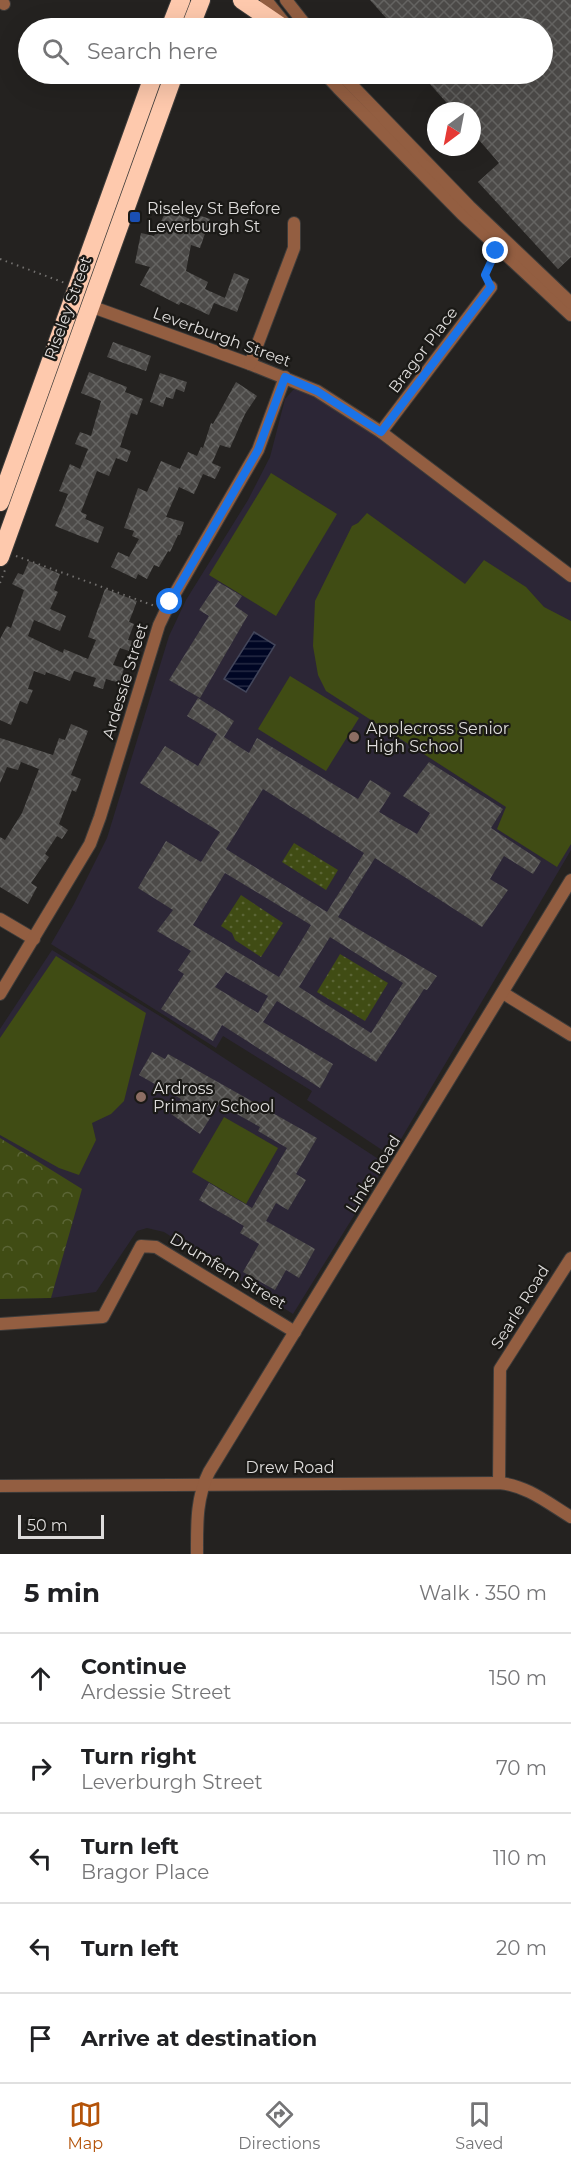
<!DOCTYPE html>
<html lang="en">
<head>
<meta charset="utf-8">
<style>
  :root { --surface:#fff; --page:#f2f2f2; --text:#202124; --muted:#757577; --line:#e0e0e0; --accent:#b45309 }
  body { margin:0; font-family:Montserrat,sans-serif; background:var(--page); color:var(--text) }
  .compass { position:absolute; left:427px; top:102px; width:54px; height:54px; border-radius:50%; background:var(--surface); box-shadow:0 6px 24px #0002; rotate:212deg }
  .scale { position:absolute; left:18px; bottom:15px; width:86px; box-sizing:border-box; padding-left:6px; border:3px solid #dedcdb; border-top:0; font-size:16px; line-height:21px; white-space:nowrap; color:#dedcdb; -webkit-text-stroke:4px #1a1916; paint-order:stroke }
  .stop { position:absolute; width:18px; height:18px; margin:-14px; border:4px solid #1a73e8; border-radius:50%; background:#fff }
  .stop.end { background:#1a73e8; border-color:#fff; box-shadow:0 2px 6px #0008 }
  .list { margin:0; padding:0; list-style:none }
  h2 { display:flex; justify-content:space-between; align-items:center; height:78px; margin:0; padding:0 24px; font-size:26px }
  h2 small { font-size:20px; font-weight:400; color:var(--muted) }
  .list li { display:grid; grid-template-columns:39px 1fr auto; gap:18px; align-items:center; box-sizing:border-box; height:90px; padding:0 24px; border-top:2px solid var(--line) }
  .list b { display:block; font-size:22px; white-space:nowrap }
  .list p { margin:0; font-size:20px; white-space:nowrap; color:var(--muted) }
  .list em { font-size:20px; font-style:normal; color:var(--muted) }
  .icon { flex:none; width:33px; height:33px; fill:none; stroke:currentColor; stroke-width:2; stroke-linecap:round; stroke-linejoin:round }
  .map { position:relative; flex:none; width:571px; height:1554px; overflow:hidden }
  .search { position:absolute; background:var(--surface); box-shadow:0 6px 24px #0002; left:18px; right:18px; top:18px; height:66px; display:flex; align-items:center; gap:15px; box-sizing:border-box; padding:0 21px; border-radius:33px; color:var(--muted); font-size:22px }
  .sheet { height:528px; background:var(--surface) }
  nav { display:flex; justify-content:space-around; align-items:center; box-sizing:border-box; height:84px; border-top:2px solid var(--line); background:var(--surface); font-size:16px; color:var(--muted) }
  nav a { display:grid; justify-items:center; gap:3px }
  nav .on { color:var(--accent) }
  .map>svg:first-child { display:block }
</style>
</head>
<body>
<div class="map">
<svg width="571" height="1554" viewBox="0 0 571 1554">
  <defs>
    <pattern id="grass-dots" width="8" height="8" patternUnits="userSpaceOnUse" patternTransform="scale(1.5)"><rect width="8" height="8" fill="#404c14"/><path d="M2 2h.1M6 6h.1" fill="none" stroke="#5b6536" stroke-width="1.8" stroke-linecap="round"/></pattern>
    <pattern id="park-crowns" width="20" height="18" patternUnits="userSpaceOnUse" patternTransform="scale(1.5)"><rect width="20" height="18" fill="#404c14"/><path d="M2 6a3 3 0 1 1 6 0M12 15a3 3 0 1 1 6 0" fill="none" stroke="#5b6536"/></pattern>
    <pattern id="water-rules" width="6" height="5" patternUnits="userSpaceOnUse" patternTransform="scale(1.5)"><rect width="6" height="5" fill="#000624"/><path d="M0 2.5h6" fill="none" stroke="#252a43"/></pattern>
    <pattern id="building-cross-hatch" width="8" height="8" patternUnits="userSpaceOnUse" patternTransform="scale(1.5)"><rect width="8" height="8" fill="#4c4a48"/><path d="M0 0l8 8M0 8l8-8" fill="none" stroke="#656462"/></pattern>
  </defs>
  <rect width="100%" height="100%" fill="#242220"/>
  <g fill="#2c2636">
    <polygon points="304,388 317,391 571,583 571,850 391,1156 307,1100 312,1091 223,1036 216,1048 51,944 74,904 107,838 169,636 186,600 248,500 270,457 285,399 293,390"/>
    <polygon points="52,950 163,1018 386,1164 293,1314 164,1232 147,1228 137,1231 96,1292 51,1298 0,1299 0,1029"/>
  </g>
  <g fill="url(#grass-dots)">
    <polygon points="294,843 338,870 326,890 282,862"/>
    <polygon points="241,895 283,923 261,957 235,940 232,933 221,926"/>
    <polygon points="340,954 388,983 365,1021 317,992"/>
  </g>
  <polygon fill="url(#park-crowns)" points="0,1138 82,1189 51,1298 0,1299"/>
  <g fill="#404c14">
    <polygon points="271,473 337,514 276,616 209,575"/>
    <polygon points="367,513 465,584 484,560 526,587 544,607 571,621 571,844 557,867 497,829 506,807 326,691 318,675 313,646 315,601 352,526 358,523"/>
    <polygon points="290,676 359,718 326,771 258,729"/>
    <polygon points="56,956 146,1013 124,1101 111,1114 92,1123 96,1140 79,1175 59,1168 0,1135 0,1038"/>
    <polygon points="224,1117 278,1148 246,1204 192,1172"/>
  </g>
  <polygon fill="url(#water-rules)" stroke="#43465b" stroke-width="1.5" points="254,632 275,645 246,692 224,679"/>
  <g fill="url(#building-cross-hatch)" fill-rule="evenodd">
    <polygon points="370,0 571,0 571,257 558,269 478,182 499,163 472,132 472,111 454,111 421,74 543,74 543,28 395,28"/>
    <polygon points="167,209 190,219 192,213 210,219 200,248 191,245 186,271 208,282 205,289 225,298 234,273 249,279 237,312 214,303 209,315 181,302 179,305 140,285 150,267 135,263 141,233 154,236"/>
    <polygon points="113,342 151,356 146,371 107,357"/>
    <polygon points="89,372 127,387 125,392 143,399 137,415 131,413 120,447 131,451 127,462 116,458 109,476 97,471 81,512 87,515 85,519 104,527 98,543 55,526 68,494 59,491 70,464 80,469 88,449 75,444 80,432 91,436 101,401 81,393"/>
    <polygon points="160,373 187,382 184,392 176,389 173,399 166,397 163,407 150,402"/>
    <polygon points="236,382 257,396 245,414 230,448 220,445 212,463 221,467 215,479 203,474 194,494 179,487 166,517 184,522 180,535 178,535 170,552 168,551 159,567 154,565 147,579 138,574 136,579 111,567 118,552 129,557 139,539 132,536 134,531 124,528 138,488 147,492 161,461 180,469 188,452 197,456 201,447 203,448 211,423 213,424"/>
    <polygon points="29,561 60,574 54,590 58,592 50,609 66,616 60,631 34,620 28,636 63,653 64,649 88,659 96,640 88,637 105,589 137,601 129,622 134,624 128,640 133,641 129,651 120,648 113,665 124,668 120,683 106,679 103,689 93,686 96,678 74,671 70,681 46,672 45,675 34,671 28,689 33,690 27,704 20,701 11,725 0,720 0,639 7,626 11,628 24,590 12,584 18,573 23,575"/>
    <polygon points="218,582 242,596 235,606 248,615 200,698 169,680 209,616 199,610"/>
    <path d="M198 698 234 721 224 737 249 753 257 738 358 799 370 780 391 793 379 812 417 834 430 813 403 796 429 762 503 809 491 828 541 861 533 874 504 856 490 879 508 890 482 927 375 858 338 917 437 976 427 990 424 989 376 1062 277 1001 263 1022 333 1064 320 1088 222 1025 213 1041 161 1009 184 974 178 970 191 951 157 931 173 910 138 888 166 841 201 862 220 832 140 783 165 746 198 766 217 734 187 716ZM263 789 364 853 327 912 226 849ZM225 873 311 925 279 977 193 925ZM330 937 403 983 371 1033 299 987ZM226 972 268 996 258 1013 215 987Z"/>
    <polygon points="71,724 88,731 71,775 81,779 76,792 72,790 59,824 68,830 62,839 57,836 45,854 49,857 31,883 37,887 28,904 0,887 0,837 5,840 22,813 39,769 21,762 18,770 7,767 0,783 0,738 53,755 59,738 65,740"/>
    <polygon points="152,1052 165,1059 168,1054 317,1138 296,1174 306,1180 288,1210 276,1203 266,1221 315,1249 299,1278 286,1270 275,1290 243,1272 259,1244 240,1233 244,1226 199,1200 209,1183 252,1208 287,1148 258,1131 260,1127 219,1104 200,1134 171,1114 181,1099 139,1075"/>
  </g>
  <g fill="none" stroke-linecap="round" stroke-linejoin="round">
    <defs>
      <g id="street">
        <polyline points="266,0 286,25"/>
        <polyline points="286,0 308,28"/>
        <polyline points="0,1 4,4"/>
        <polyline points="325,74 338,88 462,214 571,315"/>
        <polyline points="341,74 469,206 571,303"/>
        <polyline points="90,306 250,364 317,391 381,432 571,576"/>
        <polyline points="250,364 294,248 294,223"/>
        <polyline points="381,432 491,287"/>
        <polyline points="0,919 34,939"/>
        <polyline points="503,993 571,1035"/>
        <polyline points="0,994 90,844 100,817 159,625 170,602 258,450 285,377"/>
        <polyline points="0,1324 103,1317 141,1246 156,1247 295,1332"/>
        <polyline points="499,1483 500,1369 571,1258"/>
        <path d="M0 1486 499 1483C526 1485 548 1503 571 1517"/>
        <path d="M197 1554C197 1525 196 1498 209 1472L571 880"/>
      </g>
      <g id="highway">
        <polyline points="242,0 283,28"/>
        <polyline points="170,28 181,0"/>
        <polyline points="190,28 201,0"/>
        <polyline points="0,502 154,74"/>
        <polyline points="0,557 174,74"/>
      </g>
    </defs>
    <use href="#street" stroke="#3e3c3a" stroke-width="14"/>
    <use href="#highway" stroke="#3e3c3a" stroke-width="20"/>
    <g stroke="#73716f" stroke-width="2" stroke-dasharray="1.5 4.5" stroke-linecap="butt">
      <polyline points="0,259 65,283"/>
      <polyline points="486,276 493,257"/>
      <polyline points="16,556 155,606"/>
      <polyline points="0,583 5,570"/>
    </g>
    <use href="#street" stroke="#935e41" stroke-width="12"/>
    <use href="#highway" stroke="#fec9ad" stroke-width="18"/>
  </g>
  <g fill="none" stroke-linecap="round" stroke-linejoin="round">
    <polyline stroke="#1a73e8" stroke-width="8" points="170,602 258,450 285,377 317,391 381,432 491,287 485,275 496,251"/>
  </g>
  <rect fill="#1a4fb4" stroke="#1a1916" stroke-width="2" x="129" y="211" width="12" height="12" rx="3"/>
  <g fill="#8d6e63" stroke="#1a1916" stroke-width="2">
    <circle cx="354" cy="737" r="6"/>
    <circle cx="141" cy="1097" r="6"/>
  </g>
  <g text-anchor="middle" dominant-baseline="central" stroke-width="4.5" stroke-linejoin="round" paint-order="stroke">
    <g font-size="16" fill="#dedcdb" stroke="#1a1916" text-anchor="start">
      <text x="147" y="208">Riseley St Before<tspan x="147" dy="18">Leverburgh St</tspan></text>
      <text x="366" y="728">Applecross Senior<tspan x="366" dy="18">High School</tspan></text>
      <text x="153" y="1088">Ardross<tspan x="153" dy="18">Primary School</tspan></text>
    </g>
    <g font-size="16" fill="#dedcdb" stroke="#1a1916">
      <text transform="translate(68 308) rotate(-70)">Riseley Street</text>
      <text transform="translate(222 337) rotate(20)">Leverburgh Street</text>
      <text transform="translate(423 350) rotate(-53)">Bragor Place</text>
      <text transform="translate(125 681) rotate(-73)">Ardessie Street</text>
      <text transform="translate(373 1174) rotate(-58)">Links Road</text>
      <text transform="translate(228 1271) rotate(31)">Drumfern Street</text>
      <text transform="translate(520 1307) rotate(-58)">Searle Road</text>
      <text x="290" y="1467">Drew Road</text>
    </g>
  </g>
</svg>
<svg class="compass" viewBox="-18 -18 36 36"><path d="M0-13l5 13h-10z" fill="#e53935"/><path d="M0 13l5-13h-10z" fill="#757577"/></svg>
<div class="scale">50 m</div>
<div class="stop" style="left:170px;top:602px"></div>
<div class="stop end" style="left:496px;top:251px"></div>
<div class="search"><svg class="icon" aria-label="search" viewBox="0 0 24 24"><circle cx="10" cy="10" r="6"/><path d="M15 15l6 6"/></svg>Search here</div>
</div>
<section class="sheet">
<h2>5 min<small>Walk · 350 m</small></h2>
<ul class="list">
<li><svg class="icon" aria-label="ahead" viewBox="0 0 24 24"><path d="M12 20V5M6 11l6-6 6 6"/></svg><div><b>Continue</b><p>Ardessie Street</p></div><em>150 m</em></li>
<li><svg class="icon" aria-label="right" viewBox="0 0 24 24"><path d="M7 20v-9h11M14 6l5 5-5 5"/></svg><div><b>Turn right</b><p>Leverburgh Street</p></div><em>70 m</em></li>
<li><svg class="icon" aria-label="left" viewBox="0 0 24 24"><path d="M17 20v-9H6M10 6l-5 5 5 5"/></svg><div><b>Turn left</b><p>Bragor Place</p></div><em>110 m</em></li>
<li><svg class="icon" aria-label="left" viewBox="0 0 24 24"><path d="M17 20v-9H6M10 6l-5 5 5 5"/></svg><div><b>Turn left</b></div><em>20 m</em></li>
<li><svg class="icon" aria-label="arrive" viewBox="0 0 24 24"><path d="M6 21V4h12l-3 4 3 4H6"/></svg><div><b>Arrive at destination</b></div></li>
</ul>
</section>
<nav>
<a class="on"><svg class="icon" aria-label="map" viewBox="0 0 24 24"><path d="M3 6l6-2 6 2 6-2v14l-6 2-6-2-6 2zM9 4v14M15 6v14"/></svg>Map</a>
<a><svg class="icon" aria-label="directions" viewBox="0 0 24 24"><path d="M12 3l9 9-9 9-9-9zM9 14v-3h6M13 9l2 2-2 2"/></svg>Directions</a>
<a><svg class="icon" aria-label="saved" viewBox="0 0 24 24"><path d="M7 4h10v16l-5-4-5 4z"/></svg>Saved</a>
</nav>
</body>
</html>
